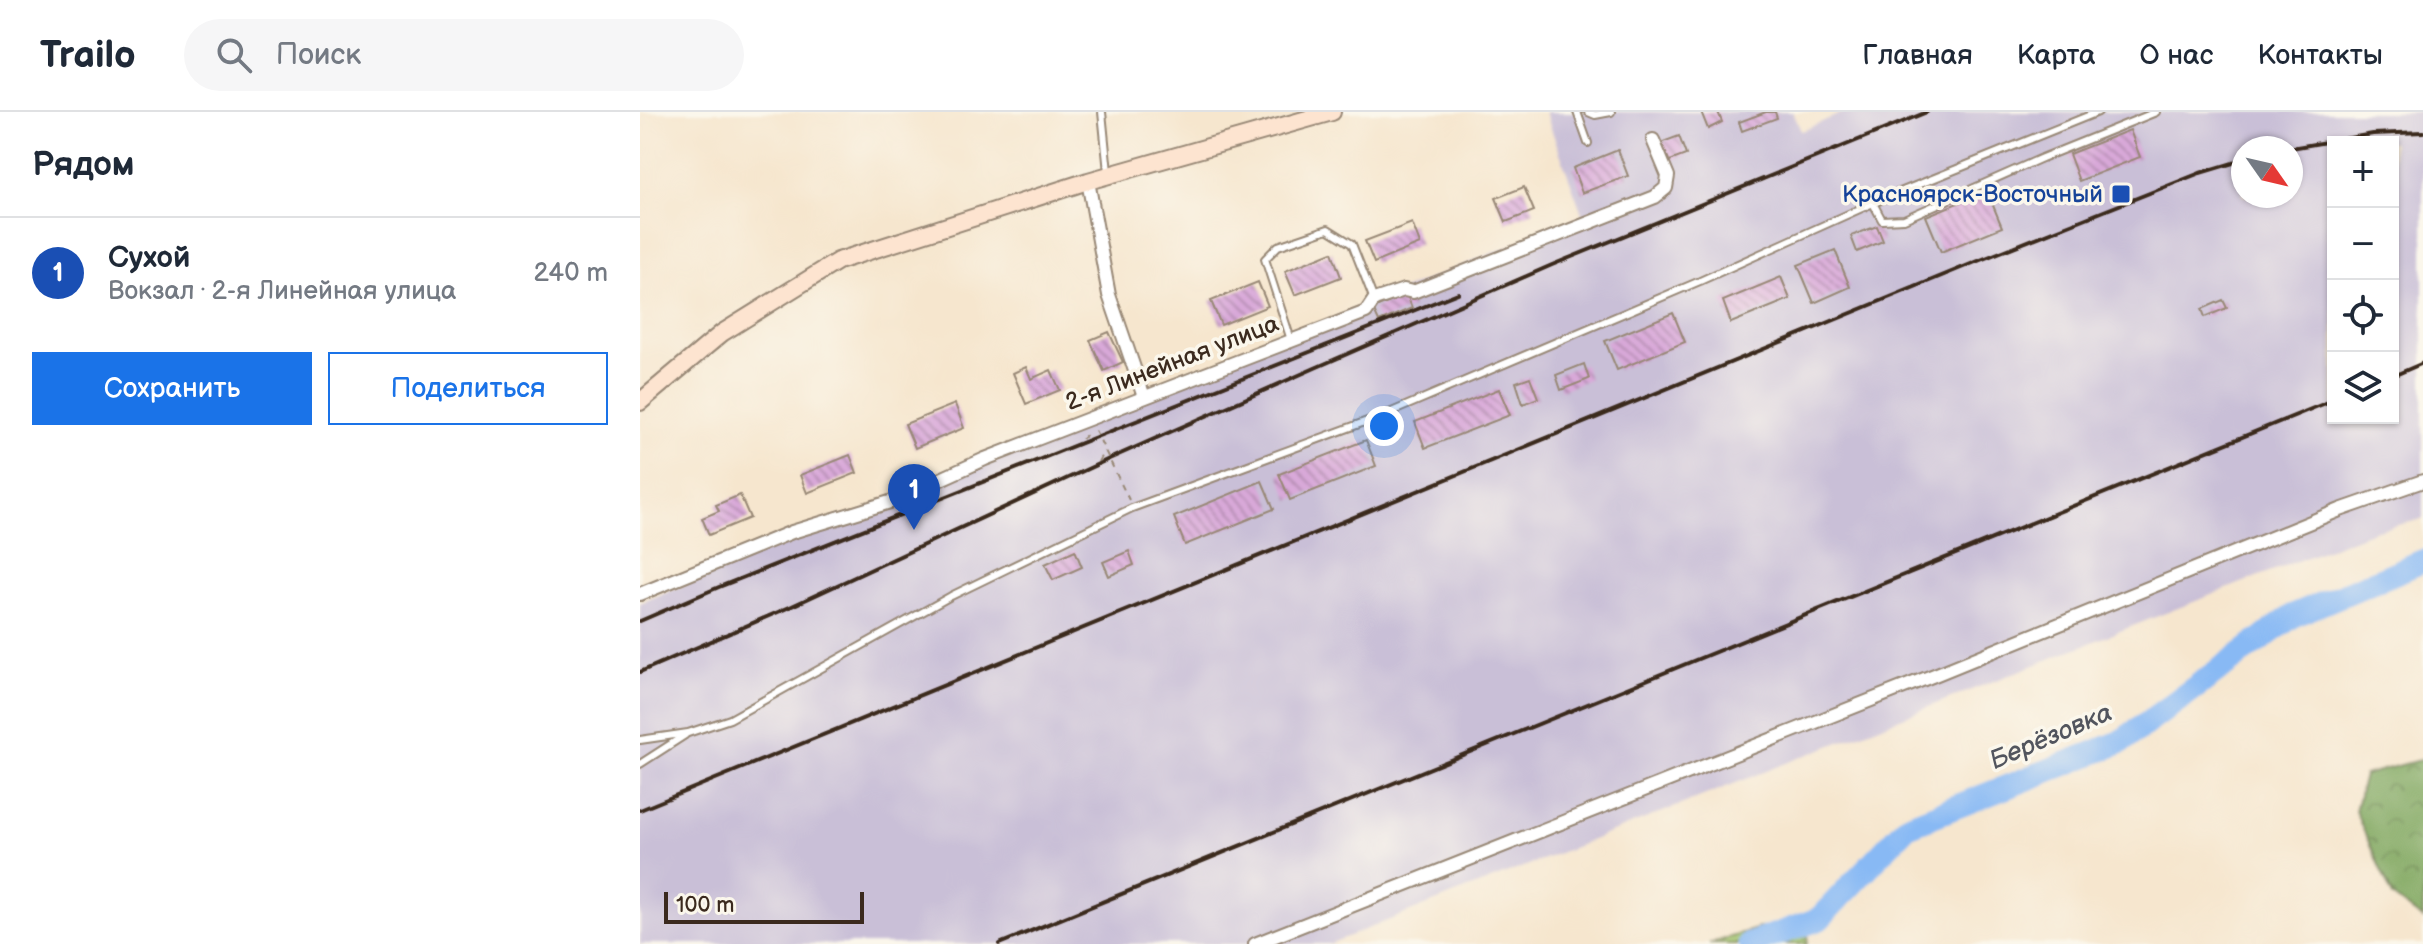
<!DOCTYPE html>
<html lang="ru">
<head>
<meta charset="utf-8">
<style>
  :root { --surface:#fff; --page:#f6f6f7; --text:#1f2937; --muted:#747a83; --line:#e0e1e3; --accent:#1a73e8 }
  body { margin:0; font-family:"Balsamiq Sans",sans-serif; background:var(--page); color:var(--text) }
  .controls { position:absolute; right:24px; top:24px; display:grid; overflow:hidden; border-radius:0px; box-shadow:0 2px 6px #0004 }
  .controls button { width:72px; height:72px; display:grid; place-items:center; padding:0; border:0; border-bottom:2px solid var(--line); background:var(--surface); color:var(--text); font:40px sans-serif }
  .compass { position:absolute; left:1591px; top:24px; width:72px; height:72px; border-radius:50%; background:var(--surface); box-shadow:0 2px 6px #0004; rotate:124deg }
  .scale { position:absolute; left:24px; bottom:20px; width:200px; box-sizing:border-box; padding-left:8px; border:4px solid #3b2a1e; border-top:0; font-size:22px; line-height:28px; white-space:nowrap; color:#3b2a1e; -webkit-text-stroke:6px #fbf7ec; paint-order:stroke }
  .you { position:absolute; left:744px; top:314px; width:28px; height:28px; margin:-20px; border:6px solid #fff; border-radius:50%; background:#1a73e8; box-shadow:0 0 0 12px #1a73e833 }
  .badge { display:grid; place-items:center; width:52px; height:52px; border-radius:50%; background:var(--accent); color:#fff; font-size:26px; font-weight:700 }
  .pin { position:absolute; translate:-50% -66px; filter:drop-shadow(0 2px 4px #0008) }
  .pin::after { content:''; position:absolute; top:42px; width:28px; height:24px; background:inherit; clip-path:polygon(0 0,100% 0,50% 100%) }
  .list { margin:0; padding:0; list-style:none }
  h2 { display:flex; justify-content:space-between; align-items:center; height:104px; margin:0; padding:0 32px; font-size:34px }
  h2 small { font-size:26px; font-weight:400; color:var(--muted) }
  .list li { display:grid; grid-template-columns:52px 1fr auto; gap:24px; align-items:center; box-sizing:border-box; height:112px; padding:0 32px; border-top:2px solid var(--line) }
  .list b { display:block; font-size:30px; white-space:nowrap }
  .list p { margin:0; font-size:26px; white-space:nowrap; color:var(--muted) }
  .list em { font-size:26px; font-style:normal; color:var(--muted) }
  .actions { display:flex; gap:16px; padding:24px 32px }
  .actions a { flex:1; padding:18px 0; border:2px solid var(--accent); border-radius:0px; text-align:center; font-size:28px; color:var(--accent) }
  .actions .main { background:var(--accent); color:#fff }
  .icon { flex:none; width:44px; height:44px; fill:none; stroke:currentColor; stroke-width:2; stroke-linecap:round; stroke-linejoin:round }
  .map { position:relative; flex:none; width:1783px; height:832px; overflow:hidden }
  header { display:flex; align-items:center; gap:48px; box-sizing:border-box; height:112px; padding:0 40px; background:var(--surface); border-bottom:2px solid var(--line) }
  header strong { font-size:38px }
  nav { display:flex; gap:44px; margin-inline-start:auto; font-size:28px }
  .search { width:560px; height:72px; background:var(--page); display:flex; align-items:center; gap:20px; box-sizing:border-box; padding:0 28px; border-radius:44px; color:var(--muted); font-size:30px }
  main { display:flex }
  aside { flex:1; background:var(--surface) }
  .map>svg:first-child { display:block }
</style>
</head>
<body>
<header>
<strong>Trailo</strong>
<div class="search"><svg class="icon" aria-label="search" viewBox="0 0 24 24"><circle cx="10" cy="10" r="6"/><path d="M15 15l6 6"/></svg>Поиск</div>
<nav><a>Главная</a><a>Карта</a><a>О нас</a><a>Контакты</a></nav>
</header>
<main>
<aside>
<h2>Рядом<small></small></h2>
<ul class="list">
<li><span class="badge" style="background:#1a4fb4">1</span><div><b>Сухой</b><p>Вокзал · 2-я Линейная улица</p></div><em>240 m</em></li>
</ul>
<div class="actions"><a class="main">Сохранить</a><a>Поделиться</a></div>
</aside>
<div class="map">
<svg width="1783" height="832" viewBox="0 0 1783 832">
  <defs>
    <pattern id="grass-dots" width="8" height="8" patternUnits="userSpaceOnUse" patternTransform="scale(2)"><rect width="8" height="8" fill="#9ec069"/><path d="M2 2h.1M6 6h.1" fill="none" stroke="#829c56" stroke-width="1.8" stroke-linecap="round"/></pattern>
    <pattern id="forest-crowns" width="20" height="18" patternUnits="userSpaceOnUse" patternTransform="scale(2)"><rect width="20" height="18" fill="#7ea65d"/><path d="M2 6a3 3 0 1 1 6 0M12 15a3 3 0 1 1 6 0" fill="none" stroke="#68874c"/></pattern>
    <pattern id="building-back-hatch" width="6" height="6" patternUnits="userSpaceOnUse" patternTransform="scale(2)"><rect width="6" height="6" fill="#d9a9d9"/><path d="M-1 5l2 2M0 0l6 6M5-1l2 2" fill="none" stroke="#b18aaf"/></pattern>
  </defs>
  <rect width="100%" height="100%" fill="#fbf7ec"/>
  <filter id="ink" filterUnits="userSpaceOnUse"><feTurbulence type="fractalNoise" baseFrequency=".0125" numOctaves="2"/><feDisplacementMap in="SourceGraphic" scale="16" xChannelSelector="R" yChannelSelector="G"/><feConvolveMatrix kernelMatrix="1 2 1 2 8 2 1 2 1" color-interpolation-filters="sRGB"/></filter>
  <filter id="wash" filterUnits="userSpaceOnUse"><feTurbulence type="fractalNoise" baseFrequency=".006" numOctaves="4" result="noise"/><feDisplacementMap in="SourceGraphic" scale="32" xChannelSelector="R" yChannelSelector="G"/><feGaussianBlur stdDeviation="1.8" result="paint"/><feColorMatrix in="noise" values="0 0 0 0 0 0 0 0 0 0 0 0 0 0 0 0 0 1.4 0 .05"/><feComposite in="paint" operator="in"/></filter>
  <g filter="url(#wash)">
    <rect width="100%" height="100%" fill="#f6e6ce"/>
    <path fill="#c9bfd7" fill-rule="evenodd" d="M905 0H1153L1161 19 1205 0H1783V407L1733 419 689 832H0V491L943 104ZM1693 30H1753V306H1693ZM1603 36H1651V84H1603Z"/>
    <polygon fill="url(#grass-dots)" stroke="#6c7544" stroke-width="2" points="1119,816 1168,823 1167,832 1069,832"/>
    <polygon fill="url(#forest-crowns)" stroke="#5c683e" stroke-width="2" points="1783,647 1783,807 1753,785 1715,699 1724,663"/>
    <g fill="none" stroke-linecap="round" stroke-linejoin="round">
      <polyline stroke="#88b9f4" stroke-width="24" points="1110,832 1179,807 1267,714 1481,630 1654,503 1783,449"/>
    </g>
    <g id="blocks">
      <g fill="url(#building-back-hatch)">
        <polygon points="1066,0 1078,0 1082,10 1068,17 1062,2"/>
        <polygon points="1126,0 1135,0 1137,6 1102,19 1099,10"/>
        <polygon points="1490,18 1500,45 1439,69 1429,42"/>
        <polygon points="1039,24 1046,43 1027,50 1020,31"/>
        <polygon points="978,38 988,64 942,81 933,56"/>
        <polygon points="884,75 894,99 866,110 856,86"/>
        <polygon points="1347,79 1362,115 1301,140 1286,104"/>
        <polygon points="772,111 780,132 734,151 725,129"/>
        <polygon points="1237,114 1243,129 1217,140 1211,124"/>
        <polygon points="1195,138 1210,175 1174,191 1158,153"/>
        <polygon points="692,140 701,165 655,183 645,159"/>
        <polygon points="1141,165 1150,187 1091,211 1083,189"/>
        <polygon points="618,170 628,194 581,213 571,189"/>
        <polygon points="767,183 772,196 739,210 733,197"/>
        <polygon points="1583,188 1587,196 1565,205 1562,197"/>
        <polygon points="1033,201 1045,230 977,258 965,229"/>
        <polygon points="469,220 483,250 464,259 450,228"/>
        <polygon points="944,252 949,267 921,278 916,263"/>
        <polygon points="386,255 391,267 411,258 420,278 386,292 373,261"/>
        <polygon points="890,265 898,286 883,292 876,270"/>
        <polygon points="859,277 870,303 785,336 775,310"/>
        <polygon points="315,292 324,316 275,336 265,312"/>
        <polygon points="726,328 736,354 650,388 639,362"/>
        <polygon points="210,343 217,361 167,381 160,363"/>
        <polygon points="622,369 634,397 545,433 534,405"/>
        <polygon points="100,383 110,406 69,423 62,406 79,399 76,393"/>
        <polygon points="435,438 442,455 413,468 405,452"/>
        <polygon points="489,439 494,453 469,464 463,450"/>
      </g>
    </g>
  </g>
  <g filter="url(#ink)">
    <use href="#blocks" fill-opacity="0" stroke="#988876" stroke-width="2"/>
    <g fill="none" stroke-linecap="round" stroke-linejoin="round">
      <defs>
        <g id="lane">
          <polyline points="462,0 468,60"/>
          <polyline points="937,0 948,31"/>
          <polyline points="948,0 955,3 971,0"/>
          <polyline points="1233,91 1242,108 1264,107 1402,46 1516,0"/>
          <polyline points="651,228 625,147 638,134 688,117 712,132 734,188"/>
          <polyline points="0,628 48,621 90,607 311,484 492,396 749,301 1060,169 1233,91 1458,0"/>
          <polyline points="0,652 45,623"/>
        </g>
        <g id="street">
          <polyline points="448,69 469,183 504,285"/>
          <polyline points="0,482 152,420 250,390 345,347 726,200 734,188 764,178 773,180 1015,85 1026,76 1028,64 1013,28"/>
          <polyline points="615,832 1297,562 1700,398 1783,369"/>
        </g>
        <polyline id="secondary" points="0,290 82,221 198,149 448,69 692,0"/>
      </defs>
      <use href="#lane" stroke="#988876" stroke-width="10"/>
      <use href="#street" stroke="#988876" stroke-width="16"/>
      <use href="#secondary" stroke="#988876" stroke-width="20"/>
      <g stroke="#988876" stroke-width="2" stroke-dasharray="6 6" stroke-linecap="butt">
        <polyline points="455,318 489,388"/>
        <polyline points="442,327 447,322"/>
        <polyline points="458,350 464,339"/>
      </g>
      <use href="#lane" stroke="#fff" stroke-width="6"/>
      <use href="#street" stroke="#fff" stroke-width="12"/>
      <use href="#secondary" stroke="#fde4d0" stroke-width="16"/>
      <g stroke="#3b2a1e" stroke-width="4">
        <polyline points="1651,36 1733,22 1783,20"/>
        <polyline points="1753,264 1783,251"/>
        <polyline points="0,509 79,475 818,181"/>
        <polyline points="0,560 152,494 469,347 675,256 912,153 1287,0"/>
        <polyline points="0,698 1343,147 1560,61 1603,48"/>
        <polyline points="359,832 1693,288"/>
      </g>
    </g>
  </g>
  <rect fill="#1a4fb4" stroke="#fbf7ec" stroke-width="3" x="1471" y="72" width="20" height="20" rx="4"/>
  <g text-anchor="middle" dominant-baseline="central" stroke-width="7" stroke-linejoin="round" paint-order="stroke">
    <g font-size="24" fill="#164399" stroke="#fbf7ec" text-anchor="end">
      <text x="1463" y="82">Красноярск-Восточный</text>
    </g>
    <g font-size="24" fill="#3b2a1e" stroke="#fbf7ec">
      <text transform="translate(532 251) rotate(-21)">2-я Линейная улица</text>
    </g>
    <g font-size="26" font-style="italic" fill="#52555e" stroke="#fbf7ec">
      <text transform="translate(1411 625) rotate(-23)">Берёзовка</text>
    </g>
  </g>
</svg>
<div class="controls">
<button>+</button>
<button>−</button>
<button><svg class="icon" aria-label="locate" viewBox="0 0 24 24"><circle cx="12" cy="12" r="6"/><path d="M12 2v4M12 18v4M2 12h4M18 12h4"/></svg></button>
<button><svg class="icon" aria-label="layers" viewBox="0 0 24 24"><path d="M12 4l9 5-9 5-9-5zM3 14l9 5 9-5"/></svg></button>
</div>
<svg class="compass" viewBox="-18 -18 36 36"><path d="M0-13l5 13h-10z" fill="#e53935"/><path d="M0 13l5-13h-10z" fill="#747a83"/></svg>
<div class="scale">100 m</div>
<div class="you"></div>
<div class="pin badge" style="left:274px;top:418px;background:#1a4fb4">1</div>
</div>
</main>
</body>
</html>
